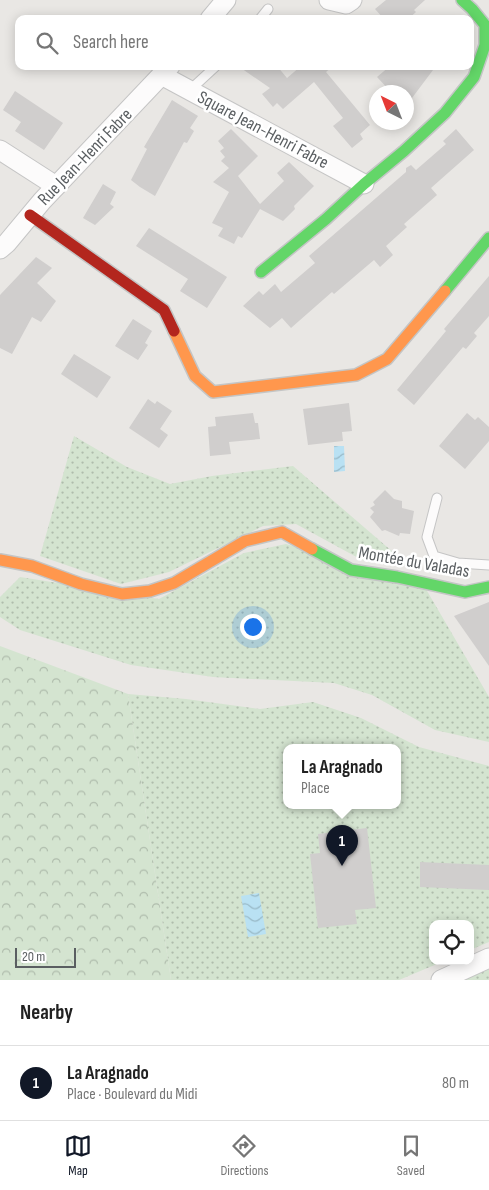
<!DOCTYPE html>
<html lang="en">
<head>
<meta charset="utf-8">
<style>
  :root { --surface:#fff; --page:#f6f6f6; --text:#222; --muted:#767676; --line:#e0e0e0; --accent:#111827 }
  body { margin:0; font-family:"Sofia Sans Condensed",sans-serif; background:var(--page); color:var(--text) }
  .controls { position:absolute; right:15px; bottom:15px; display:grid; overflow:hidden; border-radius:10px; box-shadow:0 2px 12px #0003 }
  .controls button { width:45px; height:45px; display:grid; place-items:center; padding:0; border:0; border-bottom:1px solid var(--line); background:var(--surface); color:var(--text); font:25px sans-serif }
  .compass { position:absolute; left:369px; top:85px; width:45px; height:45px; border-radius:50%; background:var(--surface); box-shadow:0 2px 12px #0003; rotate:318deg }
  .scale { position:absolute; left:15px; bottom:12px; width:61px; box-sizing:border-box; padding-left:5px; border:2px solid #5a5e61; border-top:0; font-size:14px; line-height:18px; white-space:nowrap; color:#5a5e61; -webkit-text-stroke:4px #fff; paint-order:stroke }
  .you { position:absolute; left:252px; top:626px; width:18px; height:18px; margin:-12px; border:4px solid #fff; border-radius:50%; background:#1a73e8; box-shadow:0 0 0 8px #1a73e833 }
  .badge { display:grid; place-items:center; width:32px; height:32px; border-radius:50%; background:var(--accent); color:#fff; font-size:16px; font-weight:700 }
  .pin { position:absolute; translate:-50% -41px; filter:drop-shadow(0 1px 2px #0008) }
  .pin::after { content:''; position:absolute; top:26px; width:18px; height:15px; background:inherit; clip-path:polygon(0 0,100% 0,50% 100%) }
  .popup { position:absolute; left:283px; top:744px; width:118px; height:65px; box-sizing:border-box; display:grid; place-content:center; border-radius:10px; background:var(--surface); filter:drop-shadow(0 1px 4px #0005); font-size:16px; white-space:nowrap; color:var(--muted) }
  .popup b { font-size:19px; color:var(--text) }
  .popup::after { content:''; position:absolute; left:50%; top:100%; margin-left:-10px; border:10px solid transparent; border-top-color:var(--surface) }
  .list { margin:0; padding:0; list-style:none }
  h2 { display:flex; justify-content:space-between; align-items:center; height:65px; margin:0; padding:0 20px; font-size:21px }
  h2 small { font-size:16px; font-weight:400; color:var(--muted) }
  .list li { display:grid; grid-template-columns:32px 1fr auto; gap:15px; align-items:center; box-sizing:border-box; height:75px; padding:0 20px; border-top:1px solid var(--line) }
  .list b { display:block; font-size:19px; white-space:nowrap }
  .list p { margin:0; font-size:16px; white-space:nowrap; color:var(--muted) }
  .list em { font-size:16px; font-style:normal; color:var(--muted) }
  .icon { flex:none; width:28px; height:28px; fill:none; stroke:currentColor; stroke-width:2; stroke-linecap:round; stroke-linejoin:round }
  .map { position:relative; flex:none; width:489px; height:980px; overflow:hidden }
  .search { position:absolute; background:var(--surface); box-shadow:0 2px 12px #0003; left:15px; right:15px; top:15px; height:55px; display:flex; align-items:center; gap:12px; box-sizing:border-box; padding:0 18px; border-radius:10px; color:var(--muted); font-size:19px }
  .sheet { height:140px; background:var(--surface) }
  nav { display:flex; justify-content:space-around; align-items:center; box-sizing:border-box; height:70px; border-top:1px solid var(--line); background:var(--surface); font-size:14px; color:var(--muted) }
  nav a { display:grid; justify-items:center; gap:2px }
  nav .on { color:var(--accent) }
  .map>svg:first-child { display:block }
</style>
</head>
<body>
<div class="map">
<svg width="489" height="980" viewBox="0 0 489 980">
  <defs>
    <pattern id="grass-dots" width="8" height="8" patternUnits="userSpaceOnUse" patternTransform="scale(1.25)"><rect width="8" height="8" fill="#d4e4d0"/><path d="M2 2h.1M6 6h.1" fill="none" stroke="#afbcac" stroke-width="1.8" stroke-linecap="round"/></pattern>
    <pattern id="forest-crowns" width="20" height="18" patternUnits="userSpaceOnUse" patternTransform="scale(1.25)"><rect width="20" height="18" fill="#d4e4d0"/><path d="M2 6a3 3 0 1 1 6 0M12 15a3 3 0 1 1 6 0" fill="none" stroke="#afbcac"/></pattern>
    <pattern id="water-waves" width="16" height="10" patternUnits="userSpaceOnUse" patternTransform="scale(1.25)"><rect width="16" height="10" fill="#b9e1f3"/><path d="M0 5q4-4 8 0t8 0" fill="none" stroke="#99bac8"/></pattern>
  </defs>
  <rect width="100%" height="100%" fill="#e9e7e4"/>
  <g fill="url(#grass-dots)" fill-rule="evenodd">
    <polygon points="74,436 127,467 170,484 212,476 293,466 408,565 362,560 296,524 263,526 169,572 121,584 40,556"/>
    <polygon points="286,544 423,584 489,697 489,742 435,730 372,695 334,683 213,677 131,665 20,630 0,617 0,597 20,577 159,599 244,553"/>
    <path d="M128 694 186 699 260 709 313 702 361 718 419 747 489 766V942L470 950V924H433V961H444L399 980H171ZM287 747H397V805H287Z"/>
    <polygon points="489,967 489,980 460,980"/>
  </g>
  <polygon fill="url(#forest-crowns)" points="0,646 128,694 171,980 0,980"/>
  <g fill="url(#water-waves)">
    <polygon points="334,446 344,446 345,471 334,472"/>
    <polygon points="259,893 266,934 248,937 241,896"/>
  </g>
  <g fill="#d0cecd">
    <polygon points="386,0 425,0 414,10 416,12 408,19 384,19 375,9"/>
    <polygon points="238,66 277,66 287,78 301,66 333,66 326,72 370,125 360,134 363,139 352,148 333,126 343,118 314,82 283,109 277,103 273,107 262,94 270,88"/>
    <polygon points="390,66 436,66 406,106 406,92 391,92 377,77"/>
    <polygon points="15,91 63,123 44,150 15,131 21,122 3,110"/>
    <polygon points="172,100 198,116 190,128 194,131 187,143 184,142 155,196 140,187 131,180 147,149 144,147"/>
    <polygon points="231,129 258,156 238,176 260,204 284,181 277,173 289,162 314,186 294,206 295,209 283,221 260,209 242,238 238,236 234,244 218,236 223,228 212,223 229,192 213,182 229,168 221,161 225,157 220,151 224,148 218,141"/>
    <polygon points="456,129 474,150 431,188 437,195 404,224 407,227 386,246 393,255 380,267 374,260 334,294 332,292 291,328 282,318 270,328 243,306 259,291 263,295 275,284 281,292 315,263 309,256 406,172 406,168 411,165 416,170 446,144 443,141"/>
    <polygon points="103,184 116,192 110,204 114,207 95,225 83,218"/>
    <polygon points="149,228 227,277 207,308 180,291 188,279 136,246"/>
    <polygon points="36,257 52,268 37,283 56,301 41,322 32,317 12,354 0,348 0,295"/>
    <polygon points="489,276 489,316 474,333 477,336 466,349 463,347 414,405 397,390 446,331 444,329"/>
    <polygon points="133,319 152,331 145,343 148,345 138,360 115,346"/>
    <polygon points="74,354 111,377 97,398 61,374"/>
    <polygon points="148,399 155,404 157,401 172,411 160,429 168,435 159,448 129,428"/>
    <polygon points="349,403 352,431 342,432 343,441 308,445 303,409"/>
    <polygon points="253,413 255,423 258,423 260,439 229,442 231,454 210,456 208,427 216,426 215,417"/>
    <polygon points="467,413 475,420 478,417 489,427 489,441 465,469 439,446"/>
    <polygon points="385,490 394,499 402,501 402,508 414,511 410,534 400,533 399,536 385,530 382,531 370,517 374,512 370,508 375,505 373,502"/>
    <polygon points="489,602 489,666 454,616"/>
    <polygon points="367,828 376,908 355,910 357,924 318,928 310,854 320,853 318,834"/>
    <polygon points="420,862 489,865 489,890 420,887"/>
  </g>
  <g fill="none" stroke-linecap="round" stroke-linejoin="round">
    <defs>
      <g id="lane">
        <polyline points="260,19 268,9"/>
        <polyline points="190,90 216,66"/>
        <polyline points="437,498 427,537 434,556 458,563 489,565"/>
      </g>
      <g id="street">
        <polyline points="329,0 346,4 352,0"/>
        <polyline points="210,19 226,0"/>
        <polyline points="163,76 364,184"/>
        <polyline points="0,150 56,186"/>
        <polyline points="0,249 7,243 42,201 170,66"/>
        <polyline points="441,980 489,958"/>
      </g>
      <g id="fast">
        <polyline points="261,272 326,219 364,184 404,151 445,113 474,77 485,45 485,25 472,9 462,0"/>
        <polyline points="445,291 489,238"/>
        <polyline points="312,549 351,570 397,577 465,592 489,587"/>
      </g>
      <g id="slow">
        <polyline points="174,331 195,376 213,392 356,375 387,359 445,291"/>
        <polyline points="0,560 32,566 81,584 122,594 150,591 174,583 245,541 282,532 312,549"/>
      </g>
      <polyline id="jam" points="30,215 164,310 174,331"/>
    </defs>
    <use href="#lane" stroke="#c5c5c5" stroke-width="11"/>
    <use href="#street" stroke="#c5c5c5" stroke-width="21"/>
    <use href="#fast" stroke="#c4c5c5" stroke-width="14"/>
    <use href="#slow" stroke="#c4c5c5" stroke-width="14"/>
    <use href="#jam" stroke="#c4c5c5" stroke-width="14"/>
    <use href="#lane" stroke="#fcfbfb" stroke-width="9"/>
    <use href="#street" stroke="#fcfbfb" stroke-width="19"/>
    <use href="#fast" stroke="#63d668" stroke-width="11"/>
    <use href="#slow" stroke="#ff974d" stroke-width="11"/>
    <use href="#jam" stroke="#b3261e" stroke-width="11"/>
  </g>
  <g text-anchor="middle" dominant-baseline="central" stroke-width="5" stroke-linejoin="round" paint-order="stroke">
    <g font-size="18" fill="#5a5e61" stroke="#fff">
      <text transform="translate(263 130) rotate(28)">Square Jean-Henri Fabre</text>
      <text transform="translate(85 157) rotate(-46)">Rue Jean-Henri Fabre</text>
      <text transform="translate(414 562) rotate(10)">Montée du Valadas</text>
    </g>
  </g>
</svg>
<div class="controls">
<button><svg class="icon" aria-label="locate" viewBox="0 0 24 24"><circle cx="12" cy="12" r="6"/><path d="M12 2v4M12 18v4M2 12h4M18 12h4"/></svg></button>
</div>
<svg class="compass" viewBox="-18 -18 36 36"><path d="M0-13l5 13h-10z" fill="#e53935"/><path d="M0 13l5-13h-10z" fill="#767676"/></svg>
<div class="scale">20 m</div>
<div class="you"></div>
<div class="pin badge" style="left:342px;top:866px">1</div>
<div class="popup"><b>La Aragnado</b>Place</div>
<div class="search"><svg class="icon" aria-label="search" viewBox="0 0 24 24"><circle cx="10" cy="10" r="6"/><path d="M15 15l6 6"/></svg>Search here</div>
</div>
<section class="sheet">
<h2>Nearby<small></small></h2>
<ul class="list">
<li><span class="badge">1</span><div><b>La Aragnado</b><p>Place · Boulevard du Midi</p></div><em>80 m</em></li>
</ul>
</section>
<nav>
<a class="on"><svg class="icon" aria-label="map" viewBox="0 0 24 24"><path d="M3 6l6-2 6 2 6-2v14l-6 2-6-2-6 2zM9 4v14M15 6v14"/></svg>Map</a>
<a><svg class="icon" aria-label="directions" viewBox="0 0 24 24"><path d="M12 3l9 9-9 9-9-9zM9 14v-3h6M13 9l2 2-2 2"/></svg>Directions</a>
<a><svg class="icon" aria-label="saved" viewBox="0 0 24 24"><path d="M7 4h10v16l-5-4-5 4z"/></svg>Saved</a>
</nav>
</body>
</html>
